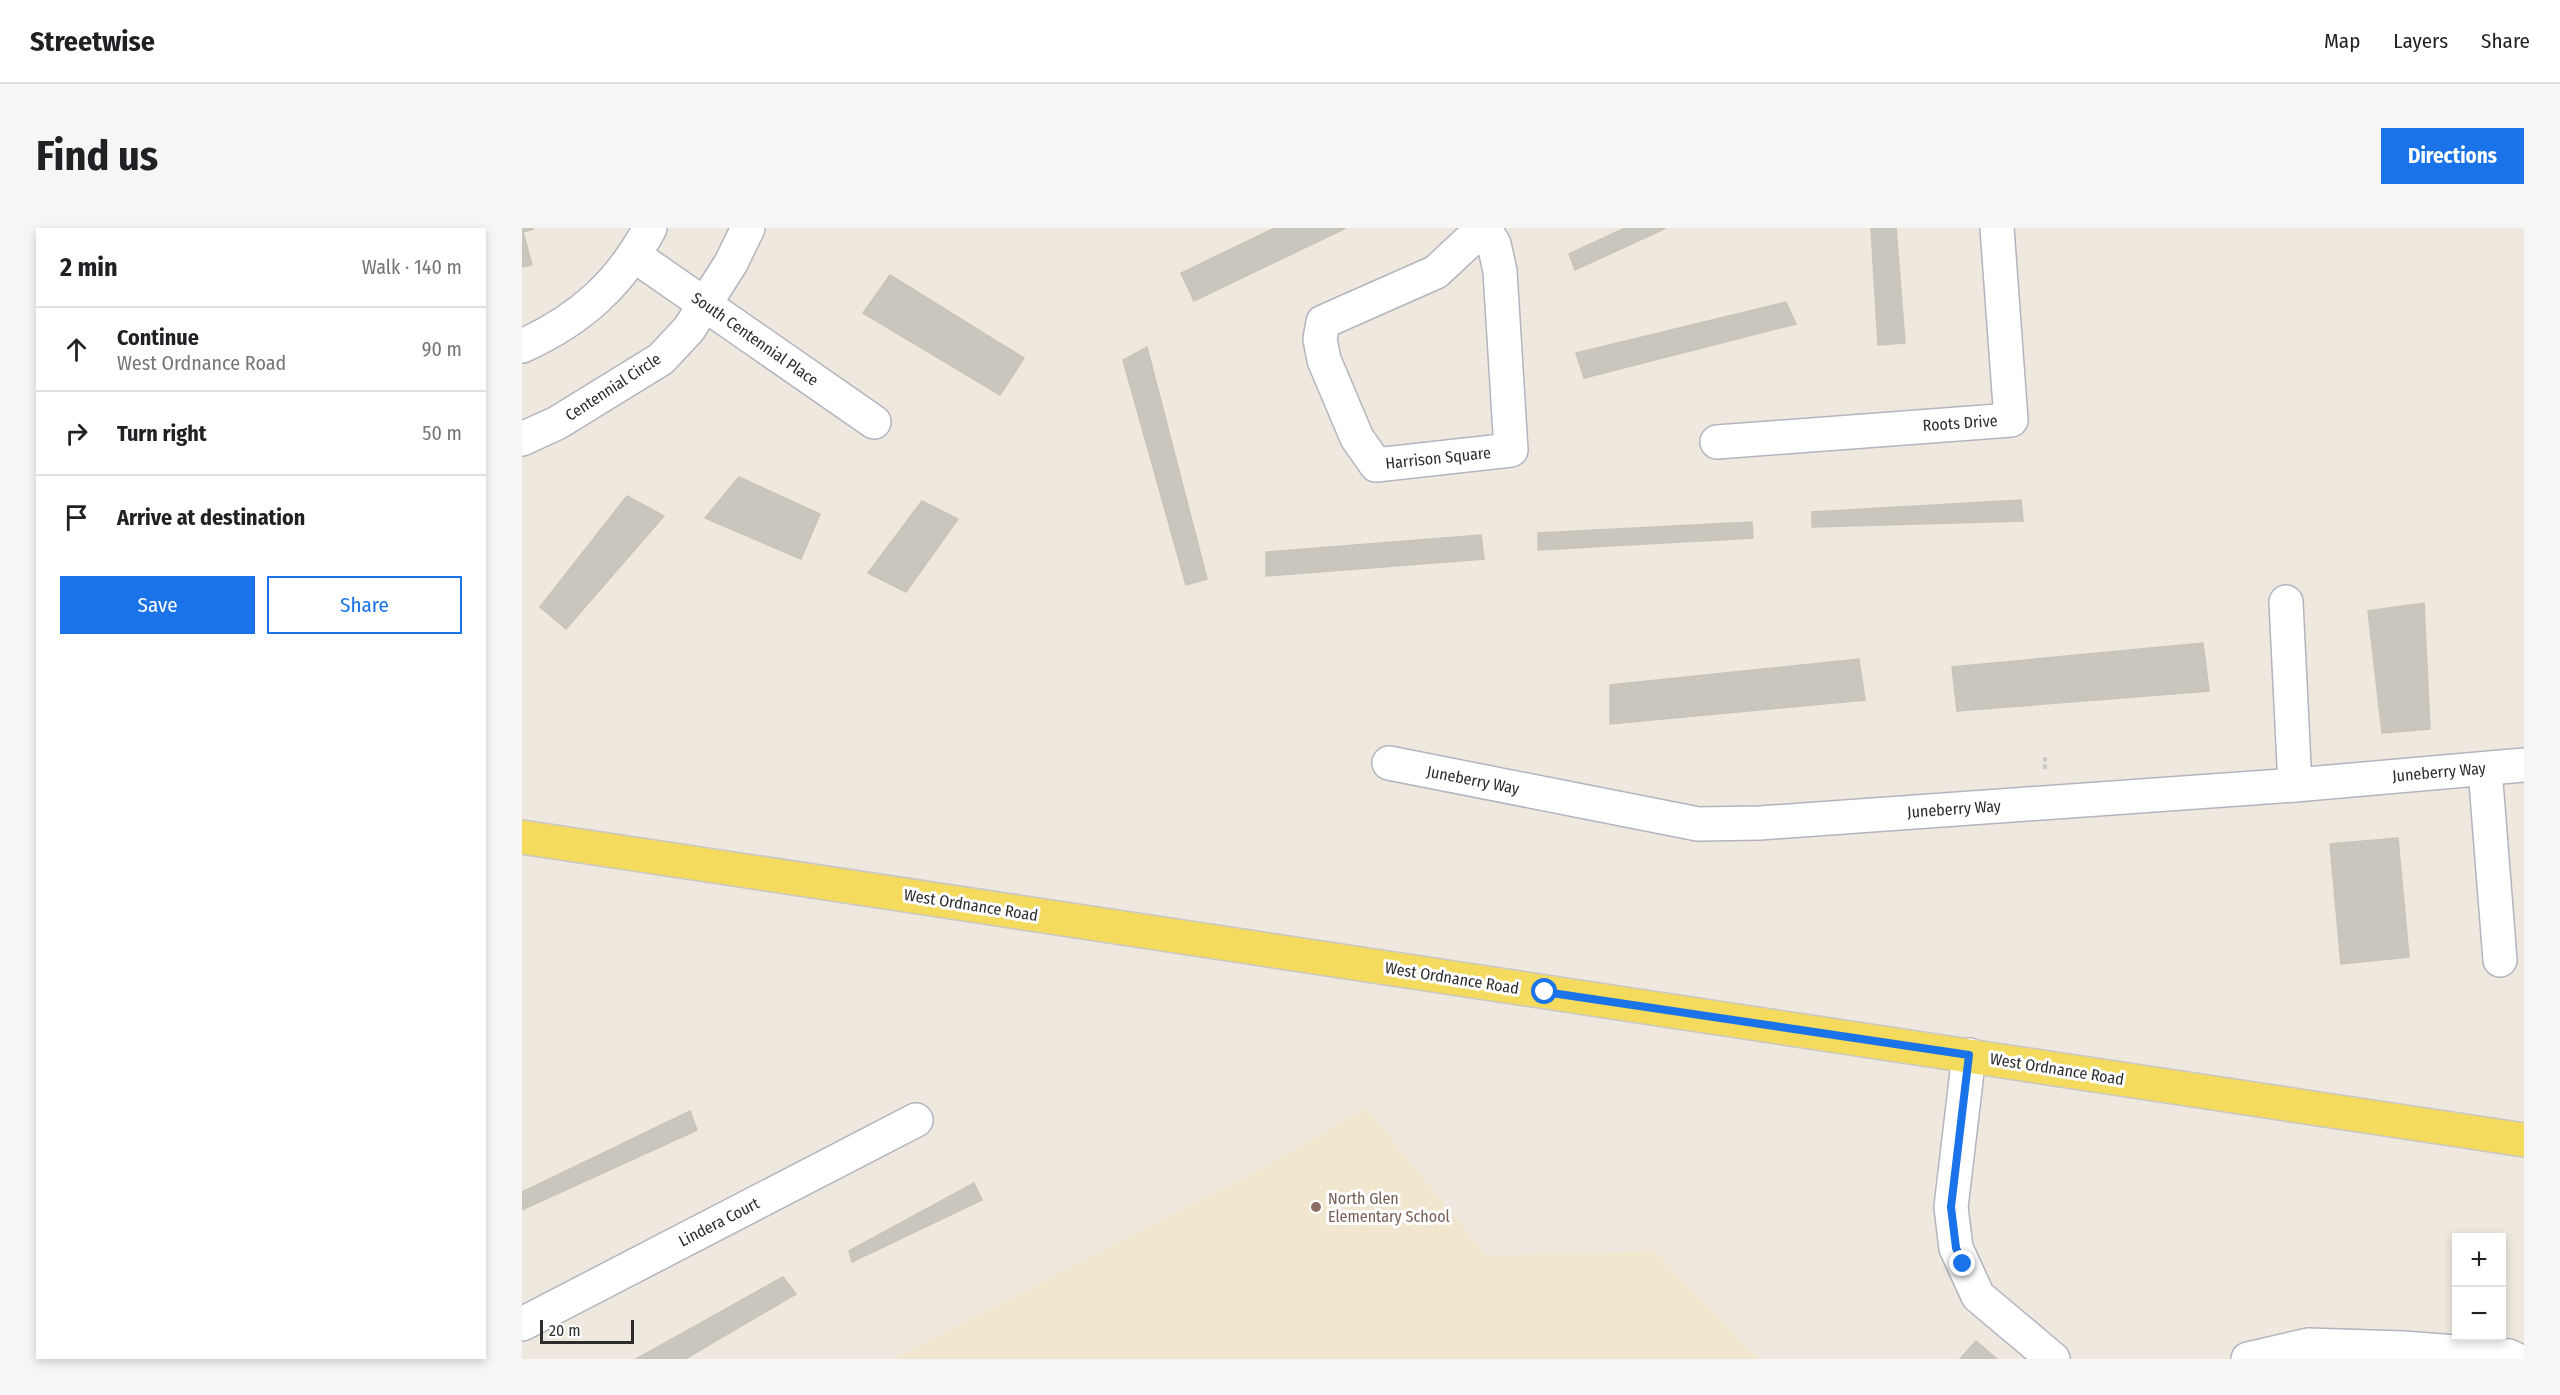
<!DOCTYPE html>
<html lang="en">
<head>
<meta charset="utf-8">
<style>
  :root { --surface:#fff; --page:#f6f6f6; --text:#202124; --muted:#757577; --line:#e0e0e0; --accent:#1a73e8 }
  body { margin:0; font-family:"Fira Sans Condensed",sans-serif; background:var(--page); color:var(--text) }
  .controls { position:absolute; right:18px; bottom:18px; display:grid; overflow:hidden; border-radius:0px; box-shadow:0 3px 9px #0003 }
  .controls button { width:54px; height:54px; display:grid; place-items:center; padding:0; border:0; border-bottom:2px solid var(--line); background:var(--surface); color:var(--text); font:30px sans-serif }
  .scale { position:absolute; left:18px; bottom:15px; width:94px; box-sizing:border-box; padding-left:6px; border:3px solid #2c2c2c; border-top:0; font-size:16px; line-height:21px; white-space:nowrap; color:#2c2c2c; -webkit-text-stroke:4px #fff; paint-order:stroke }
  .stop { position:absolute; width:18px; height:18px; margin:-14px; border:4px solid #1a73e8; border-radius:50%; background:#fff }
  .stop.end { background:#1a73e8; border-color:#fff; box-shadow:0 2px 6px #0008 }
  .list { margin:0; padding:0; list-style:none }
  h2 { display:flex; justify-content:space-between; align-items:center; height:78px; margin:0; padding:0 24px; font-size:26px }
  h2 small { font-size:20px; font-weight:400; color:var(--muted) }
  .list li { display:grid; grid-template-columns:39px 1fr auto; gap:18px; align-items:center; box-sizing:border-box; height:84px; padding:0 24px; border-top:2px solid var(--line) }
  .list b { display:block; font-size:22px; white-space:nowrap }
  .list p { margin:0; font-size:20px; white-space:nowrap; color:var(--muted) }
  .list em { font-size:20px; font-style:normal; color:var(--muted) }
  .actions { display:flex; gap:12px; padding:18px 24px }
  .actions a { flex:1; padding:14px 0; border:2px solid var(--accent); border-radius:0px; text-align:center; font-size:21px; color:var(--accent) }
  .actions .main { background:var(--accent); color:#fff }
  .icon { flex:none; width:33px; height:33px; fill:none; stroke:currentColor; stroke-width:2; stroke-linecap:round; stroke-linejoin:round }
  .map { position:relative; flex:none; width:2002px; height:1131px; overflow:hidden; border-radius:0px }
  header { display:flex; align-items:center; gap:36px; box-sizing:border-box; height:84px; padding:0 30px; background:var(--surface); border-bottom:2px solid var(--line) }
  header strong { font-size:28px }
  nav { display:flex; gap:33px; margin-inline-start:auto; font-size:21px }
  .intro { display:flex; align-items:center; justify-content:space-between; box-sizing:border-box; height:144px; padding:0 36px }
  h1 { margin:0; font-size:42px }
  .button { padding:15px 27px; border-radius:0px; background:var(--accent); color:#fff; font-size:21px; font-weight:700 }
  main { display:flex; gap:36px; padding:0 36px }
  aside { flex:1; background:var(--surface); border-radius:0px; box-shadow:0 3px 9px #0003 }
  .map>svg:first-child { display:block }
</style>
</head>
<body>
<header>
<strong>Streetwise</strong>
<nav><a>Map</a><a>Layers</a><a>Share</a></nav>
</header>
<div class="intro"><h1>Find us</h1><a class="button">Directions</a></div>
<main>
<aside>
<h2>2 min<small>Walk · 140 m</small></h2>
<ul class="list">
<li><svg class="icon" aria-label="ahead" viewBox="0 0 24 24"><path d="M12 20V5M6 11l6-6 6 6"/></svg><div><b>Continue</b><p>West Ordnance Road</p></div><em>90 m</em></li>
<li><svg class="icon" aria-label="right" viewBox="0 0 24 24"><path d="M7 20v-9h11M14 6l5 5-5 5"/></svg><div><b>Turn right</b></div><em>50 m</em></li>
<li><svg class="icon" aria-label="arrive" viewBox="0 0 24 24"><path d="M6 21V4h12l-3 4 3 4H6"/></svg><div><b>Arrive at destination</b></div></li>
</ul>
<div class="actions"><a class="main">Save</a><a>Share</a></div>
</aside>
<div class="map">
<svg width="2002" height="1131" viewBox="0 0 2002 1131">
  <rect width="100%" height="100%" fill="#eee8de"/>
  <polygon fill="#f0e7ce" points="844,880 965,1028 1133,1023 1236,1131 372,1131 748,936"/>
  <g fill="#c9c6bd" stroke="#cac4b8" stroke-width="1.5">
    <polygon points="0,0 12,1 1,4 10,37 0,39"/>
    <polygon points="753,0 824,0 672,73 659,45"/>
    <polygon points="1103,0 1144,0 1053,42 1047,26"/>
    <polygon points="1349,0 1374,0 1383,115 1356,117"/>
    <polygon points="368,47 502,130 478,167 341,85"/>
    <polygon points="1264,74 1274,96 1062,150 1054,125"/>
    <polygon points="625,119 685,351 664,357 601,132"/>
    <polygon points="217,249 298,286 279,331 183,290"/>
    <polygon points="105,268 142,288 44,401 18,379"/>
    <polygon points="1499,272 1501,293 1290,299 1290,284"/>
    <polygon points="400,273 436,291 384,364 346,345"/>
    <polygon points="1230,294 1231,310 1016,322 1016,305"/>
    <polygon points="959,307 962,331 744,348 744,324"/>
    <polygon points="1902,375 1908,501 1860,505 1846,383"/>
    <polygon points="1681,415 1687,463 1435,483 1430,439"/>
    <polygon points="1337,431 1343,472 1088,496 1088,457"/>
    <polygon points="1876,610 1887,729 1819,736 1808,616"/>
    <polygon points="168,883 175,902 0,982 0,964"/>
    <polygon points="452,955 460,972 330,1034 327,1023"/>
    <polygon points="261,1049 274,1066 163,1131 114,1131"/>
    <polygon points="1454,1113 1475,1131 1438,1131"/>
  </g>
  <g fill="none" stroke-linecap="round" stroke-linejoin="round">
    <defs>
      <g id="minor">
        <polyline points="961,0 914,44 801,94 798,111 802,132 835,210 854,237 989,222 978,43 972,16 962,0"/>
        <polyline points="113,28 352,194"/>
        <path d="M0 118C58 92 98 56 128 0"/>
        <polyline points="0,211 35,195 139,131 167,101 209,35 226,0"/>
        <polyline points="1195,214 1489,192 1475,0"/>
        <polyline points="1764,374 1773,557"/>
        <polyline points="867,535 1176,596 1238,595 1773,557 2002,537"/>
        <polyline points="1963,541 1978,732"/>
        <polyline points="1447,827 1429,979 1434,1020 1456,1068 1531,1131"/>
        <polyline points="0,1096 394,892"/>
        <polyline points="1726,1131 1786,1117 1881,1120 1987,1128 1993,1131"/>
      </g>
      <polyline id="major" points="0,609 2002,912"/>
    </defs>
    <use href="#minor" stroke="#b2b4c0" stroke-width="36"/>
    <use href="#major" stroke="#c8c8c8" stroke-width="36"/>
    <polyline stroke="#c8c8c8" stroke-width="4" stroke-dasharray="4.5 3" stroke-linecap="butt" points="1523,529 1523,543"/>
    <use href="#minor" stroke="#fff" stroke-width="33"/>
    <use href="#major" stroke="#f4da5d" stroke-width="33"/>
  </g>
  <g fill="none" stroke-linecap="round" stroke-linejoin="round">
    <polyline stroke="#1a73e8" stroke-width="8" points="1023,764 1447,827 1429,979 1434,1020 1441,1036"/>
  </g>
  <circle fill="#8d6e63" stroke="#fff" stroke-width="2" cx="794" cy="979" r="6"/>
  <g text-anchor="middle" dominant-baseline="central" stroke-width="6" stroke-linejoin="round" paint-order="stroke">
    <g font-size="16" fill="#2c2c2c" stroke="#fff">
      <text transform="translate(233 111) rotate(35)">South Centennial Place</text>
      <text transform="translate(91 159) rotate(-33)">Centennial Circle</text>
      <text transform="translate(1438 195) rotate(-4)">Roots Drive</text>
      <text transform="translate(916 230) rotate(-6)">Harrison Square</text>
      <text transform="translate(1917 544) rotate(-5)">Juneberry Way</text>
      <text transform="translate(951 552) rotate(11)">Juneberry Way</text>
      <text transform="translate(1432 581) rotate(-4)">Juneberry Way</text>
      <text transform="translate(449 677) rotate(9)">West Ordnance Road</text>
      <text transform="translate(930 750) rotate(9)">West Ordnance Road</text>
      <text transform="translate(1535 841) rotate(9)">West Ordnance Road</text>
      <text transform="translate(197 994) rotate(-27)">Lindera Court</text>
    </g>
    <g font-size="16" fill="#785e54" stroke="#fff" text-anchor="start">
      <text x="806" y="970">North Glen<tspan x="806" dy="18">Elementary School</tspan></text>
    </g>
  </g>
</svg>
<div class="controls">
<button>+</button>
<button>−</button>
</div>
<div class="scale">20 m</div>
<div class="stop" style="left:1023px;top:764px"></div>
<div class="stop end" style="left:1441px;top:1036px"></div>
</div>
</main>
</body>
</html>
